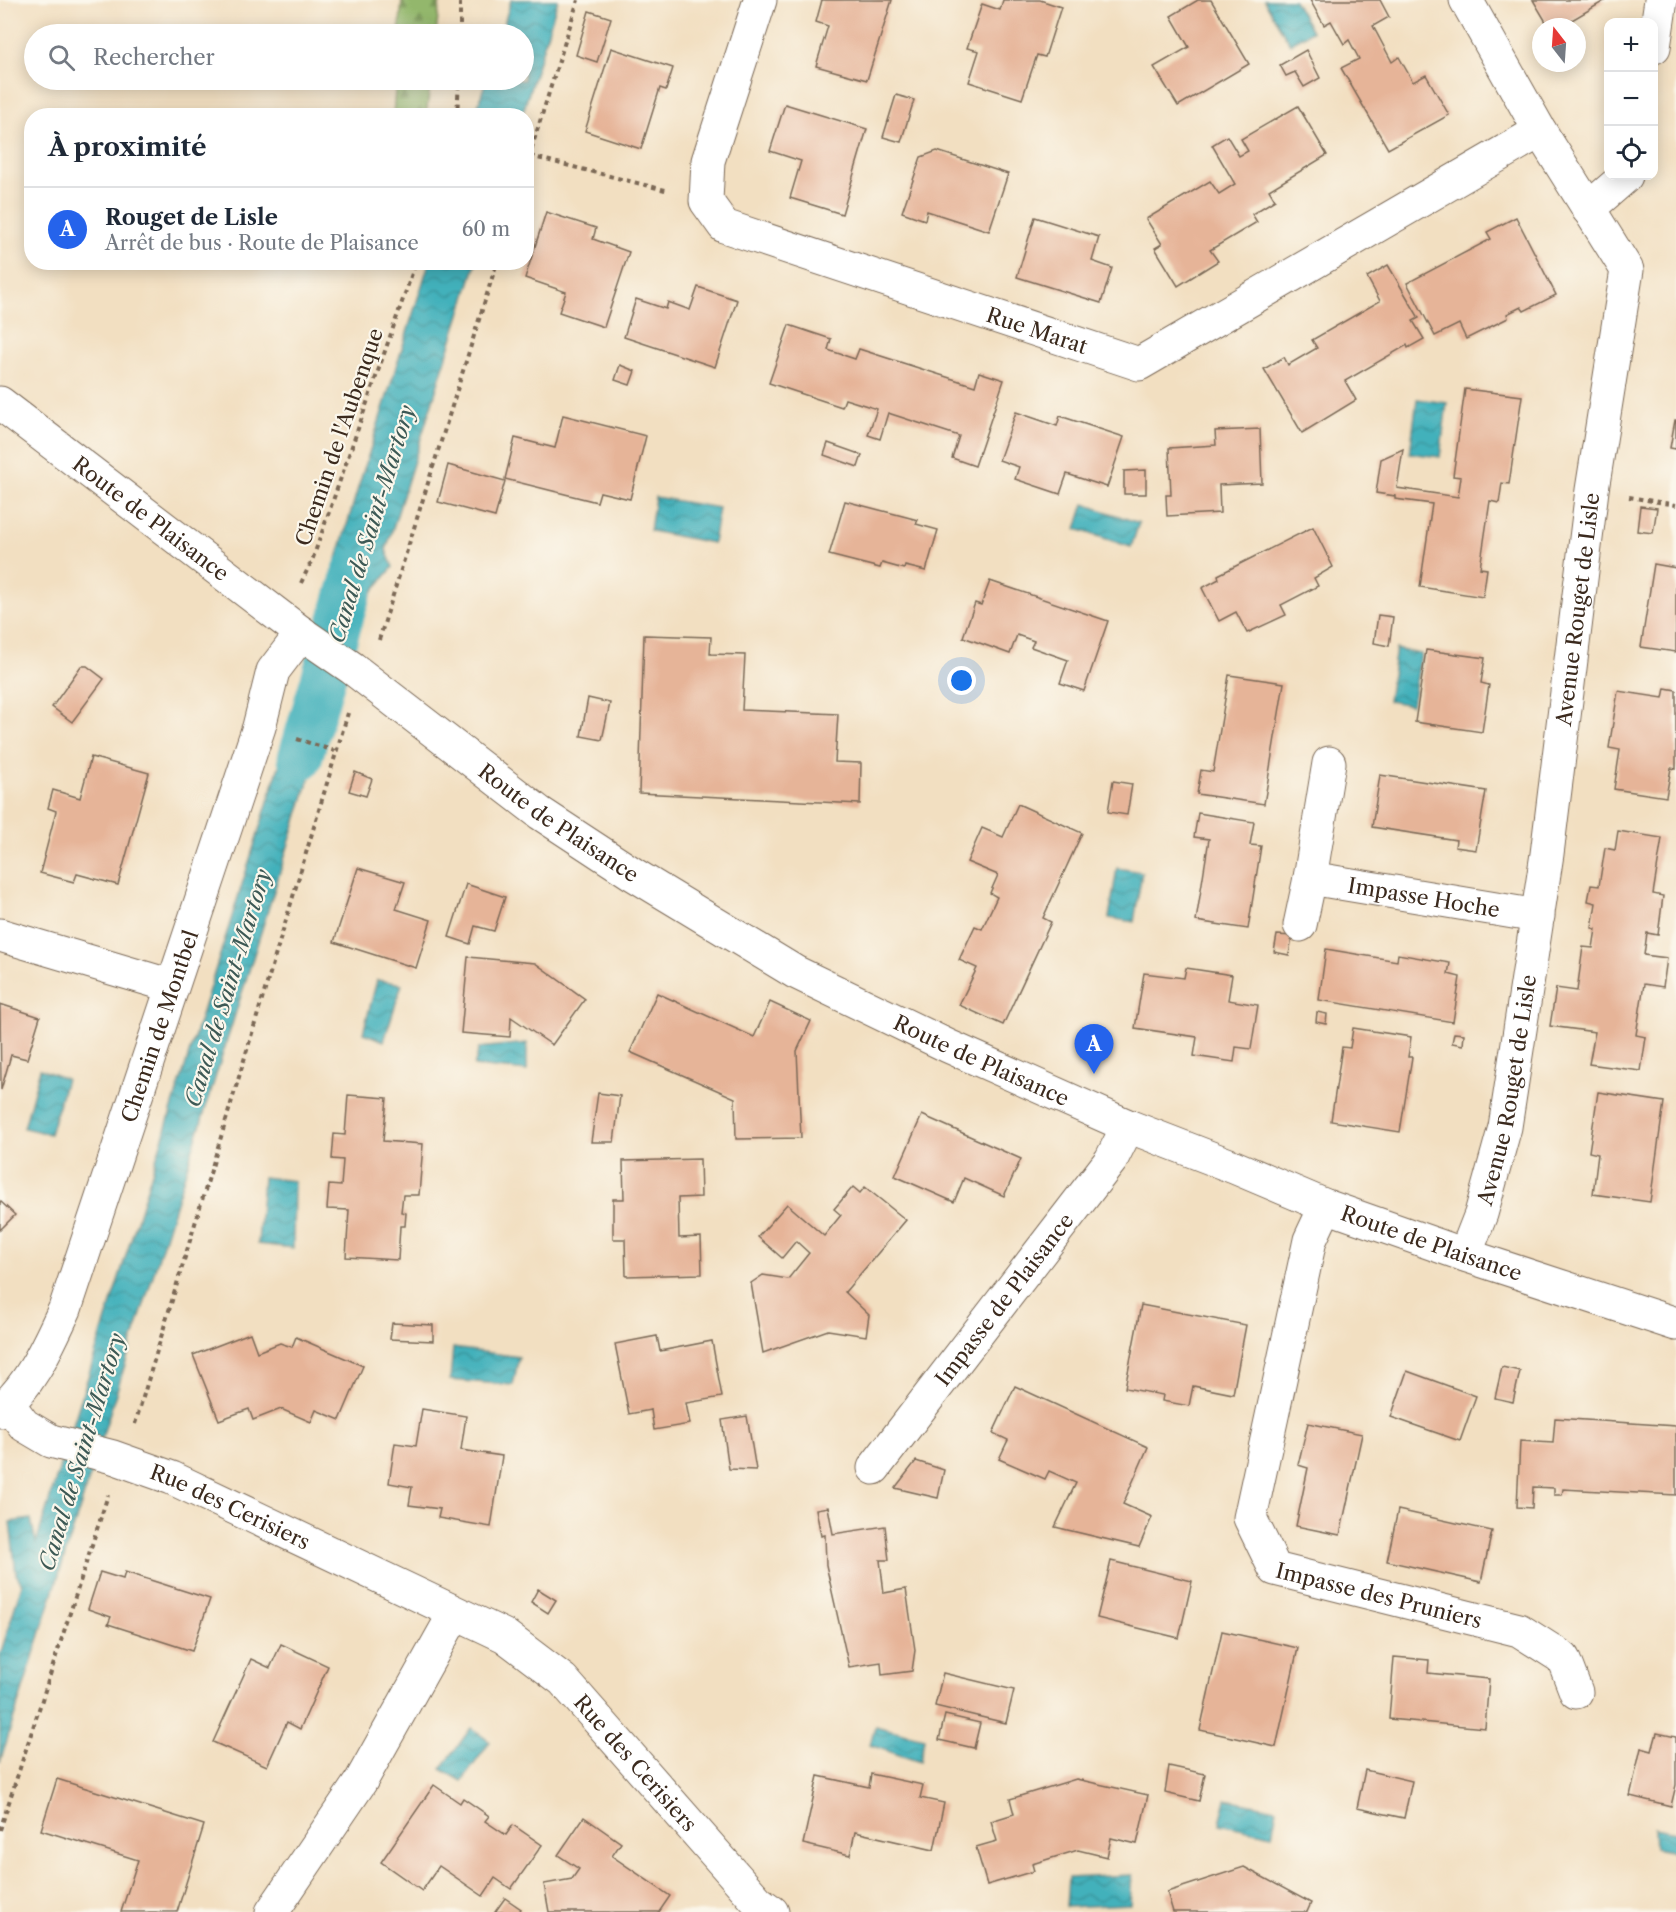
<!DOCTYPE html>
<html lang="fr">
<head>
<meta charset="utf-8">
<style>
  :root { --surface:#fff; --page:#f6f6f7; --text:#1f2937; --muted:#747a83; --line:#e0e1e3; --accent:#2563eb }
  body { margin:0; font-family:"Libre Caslon Text",serif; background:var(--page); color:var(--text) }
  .controls { position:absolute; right:18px; top:18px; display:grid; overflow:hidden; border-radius:12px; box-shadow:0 3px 15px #0003 }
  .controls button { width:54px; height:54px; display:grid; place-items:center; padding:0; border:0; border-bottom:2px solid var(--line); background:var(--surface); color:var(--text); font:30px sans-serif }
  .compass { position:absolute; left:1532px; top:18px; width:54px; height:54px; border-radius:50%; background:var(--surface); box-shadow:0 3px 15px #0003; rotate:343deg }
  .you { position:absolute; left:962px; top:681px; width:21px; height:21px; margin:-15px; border:4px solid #fff; border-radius:50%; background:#1a73e8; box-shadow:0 0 0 9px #1a73e833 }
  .badge { display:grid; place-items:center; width:39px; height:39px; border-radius:50%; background:var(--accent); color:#fff; font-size:20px; font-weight:700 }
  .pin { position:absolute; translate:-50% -50px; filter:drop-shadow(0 2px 3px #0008) }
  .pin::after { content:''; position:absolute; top:32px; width:21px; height:18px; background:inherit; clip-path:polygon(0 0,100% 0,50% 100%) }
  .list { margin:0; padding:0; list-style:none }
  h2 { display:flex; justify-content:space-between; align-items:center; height:78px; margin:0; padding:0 24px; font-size:26px }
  h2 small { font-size:20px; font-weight:400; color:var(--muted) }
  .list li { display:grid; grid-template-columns:39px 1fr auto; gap:18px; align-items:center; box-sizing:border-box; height:84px; padding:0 24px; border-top:2px solid var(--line) }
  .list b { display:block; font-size:22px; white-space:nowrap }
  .list p { margin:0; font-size:20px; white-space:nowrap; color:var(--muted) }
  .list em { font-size:20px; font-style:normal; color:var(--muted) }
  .icon { flex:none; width:33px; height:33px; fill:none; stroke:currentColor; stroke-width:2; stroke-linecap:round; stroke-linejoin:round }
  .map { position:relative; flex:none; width:1676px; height:1912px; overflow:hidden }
  .search { position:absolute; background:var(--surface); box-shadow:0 3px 15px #0003; left:24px; top:24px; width:510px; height:66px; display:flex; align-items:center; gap:15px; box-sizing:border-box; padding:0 21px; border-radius:33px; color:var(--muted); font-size:22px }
  .panel { position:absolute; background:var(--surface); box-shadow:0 3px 15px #0003; left:24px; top:108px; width:510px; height:162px; border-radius:24px }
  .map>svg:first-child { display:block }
</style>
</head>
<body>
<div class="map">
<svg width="1676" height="1912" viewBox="0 0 1676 1912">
  <defs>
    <pattern id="forest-firs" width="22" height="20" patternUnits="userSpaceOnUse" patternTransform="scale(1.5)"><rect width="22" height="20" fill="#93b76c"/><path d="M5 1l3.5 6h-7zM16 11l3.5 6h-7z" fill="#799558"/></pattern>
    <pattern id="water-waves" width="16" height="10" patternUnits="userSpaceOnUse" patternTransform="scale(1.5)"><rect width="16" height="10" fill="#42b1bb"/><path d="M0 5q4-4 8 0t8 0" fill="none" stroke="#389097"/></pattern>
  </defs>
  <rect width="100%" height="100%" fill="#fbf7ec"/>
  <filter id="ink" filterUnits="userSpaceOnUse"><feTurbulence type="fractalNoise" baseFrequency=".0167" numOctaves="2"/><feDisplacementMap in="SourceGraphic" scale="12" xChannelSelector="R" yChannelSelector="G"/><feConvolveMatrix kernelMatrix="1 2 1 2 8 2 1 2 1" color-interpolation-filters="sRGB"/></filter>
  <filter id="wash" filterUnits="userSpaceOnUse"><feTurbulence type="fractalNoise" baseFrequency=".008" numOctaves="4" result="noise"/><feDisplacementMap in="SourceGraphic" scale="24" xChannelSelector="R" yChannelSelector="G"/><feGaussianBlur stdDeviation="1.35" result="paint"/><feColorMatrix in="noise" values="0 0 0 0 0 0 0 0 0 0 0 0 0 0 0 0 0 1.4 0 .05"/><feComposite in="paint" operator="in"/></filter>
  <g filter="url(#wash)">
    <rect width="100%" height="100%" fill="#f2dfc1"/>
    <g fill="url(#forest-firs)" stroke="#677045" stroke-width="1.5">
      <polygon points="402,0 440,0 436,34 399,34"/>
      <polygon points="396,80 431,80 426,115 393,115"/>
    </g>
    <g fill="url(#water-waves)" stroke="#3e6e6c" stroke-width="1.5">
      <polygon points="511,0 558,0 522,115 475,115 486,80 524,80 524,34 501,34"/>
      <polygon points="1264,0 1294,0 1312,31 1290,44"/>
      <polygon points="429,263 476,263 386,550 393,567 372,592 354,641 320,616 358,488"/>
      <polygon points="1417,399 1447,403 1440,457 1410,453"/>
      <polygon points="655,497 719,508 713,543 650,531"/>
      <polygon points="1084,504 1139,523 1131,547 1076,529"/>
      <polygon points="1396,649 1421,654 1412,705 1388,701"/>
      <polygon points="311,697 326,702 323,715 325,724 312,770 0,1762 0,1655 22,1584 16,1574 10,1522 31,1519 36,1543 290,731 302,726"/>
      <polygon points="1117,868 1142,872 1134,922 1109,918"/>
      <polygon points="377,980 402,984 384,1041 363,1033"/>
      <polygon points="527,1043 527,1071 474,1066 479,1048"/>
      <polygon points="40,1069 66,1079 50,1134 24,1128"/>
      <polygon points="263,1177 294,1181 293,1248 258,1244"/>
      <polygon points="453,1348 519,1357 513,1385 450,1380"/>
      <polygon points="875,1726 924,1738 920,1762 870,1745"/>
      <polygon points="471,1728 490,1742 462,1781 441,1769"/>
      <polygon points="1226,1799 1277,1809 1272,1835 1220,1824"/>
      <polygon points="1654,1828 1676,1832 1676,1852 1655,1848"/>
      <polygon points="1132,1875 1130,1904 1066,1907 1068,1878"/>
    </g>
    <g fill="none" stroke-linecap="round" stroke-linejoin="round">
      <polyline stroke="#42b1bb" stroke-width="45" points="300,758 355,571"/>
    </g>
    <g id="blocks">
      <g fill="#e6b498">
        <polygon points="822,0 892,0 867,80 816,66 828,26 816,22"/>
        <polygon points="1003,0 1040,0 1061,7 1045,57 1037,55 1022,99 969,82 979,51 967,48 982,4 1000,10"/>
        <polygon points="1198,0 1211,0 1249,64 1178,106 1154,67 1189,47 1171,16"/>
        <polygon points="1310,0 1380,0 1389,17 1373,26 1392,62 1399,57 1413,82 1426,75 1449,115 1388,149 1341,68 1359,59 1349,40 1344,44 1331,21 1324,25"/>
        <polygon points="1533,0 1606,0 1560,27 1549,27"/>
        <polygon points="589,11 611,18 597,62 576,55"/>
        <polygon points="611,48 673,68 666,90 660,88 641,149 585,131"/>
        <polygon points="1306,50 1320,78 1304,87 1295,72 1286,76 1280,65"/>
        <polygon points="896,95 914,100 901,142 883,137"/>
        <polygon points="785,104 867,129 842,214 790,198 801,161 770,151"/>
        <polygon points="1298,106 1327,155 1269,190 1275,200 1252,214 1257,222 1210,250 1218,261 1178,286 1155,248 1162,244 1146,219 1210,181 1219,194 1235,184 1212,145 1227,136 1239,156 1248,151 1241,139"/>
        <polygon points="937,151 1008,174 989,231 927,211 925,220 902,212 921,157"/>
        <polygon points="546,212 596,228 593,239 629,252 604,327 559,312 566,292 525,278"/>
        <polygon points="1035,217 1099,237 1092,261 1112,268 1101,303 1017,277"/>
        <polygon points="1516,217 1556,295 1524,311 1521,307 1507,314 1508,318 1466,339 1459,324 1435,336 1407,283 1491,239 1487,232"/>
        <polygon points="1388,265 1419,318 1413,321 1424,339 1408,348 1407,345 1345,381 1356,400 1302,433 1264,369 1284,357 1288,365 1317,348 1312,340 1380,301 1367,277"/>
        <polygon points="698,287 737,300 715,367 624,337 636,299 666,309 668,302 690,310"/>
        <polygon points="789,325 831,339 828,350 855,359 859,349 975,386 979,372 1004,380 975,466 952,458 959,436 888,413 880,439 868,435 877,409 845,399 842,407 769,383"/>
        <polygon points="620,365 635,371 630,385 615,380"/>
        <polygon points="1465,389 1522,396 1509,484 1502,483 1499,503 1490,501 1480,568 1487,569 1483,597 1420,587 1432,504 1395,499 1395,496 1376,493 1381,459 1403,449 1397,488 1458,497 1461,477 1453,476"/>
        <polygon points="1016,412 1057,426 1060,416 1124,437 1107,487 1067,474 1060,494 1015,479 1019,467 999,460"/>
        <polygon points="563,415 646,436 630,499 600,492 597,502 505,479 515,438 555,448"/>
        <polygon points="1675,420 1676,420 1676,449 1670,448"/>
        <polygon points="1260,429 1262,483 1219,485 1220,513 1167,516 1166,495 1171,495 1169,448 1216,445 1215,431"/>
        <polygon points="828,443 862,455 858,467 824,455"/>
        <polygon points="448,465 505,481 495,517 438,502"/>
        <polygon points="1146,470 1146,494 1124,494 1124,471"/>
        <polygon points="845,501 918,520 916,524 938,530 926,571 905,566 904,569 882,563 880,568 829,555"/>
        <polygon points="1640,506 1657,508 1653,533 1637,531"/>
        <polygon points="1313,527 1333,567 1314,578 1318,586 1281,605 1286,615 1247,633 1236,612 1219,621 1202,588 1219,579 1218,575"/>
        <polygon points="1654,564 1676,568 1676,652 1641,647"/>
        <polygon points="990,581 1108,621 1084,691 1060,683 1068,660 1031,647 1034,641 1017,635 1010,654 963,637 975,603 981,605"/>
        <polygon points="1378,615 1393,617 1389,646 1374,643"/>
        <polygon points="644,635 711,637 710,654 745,655 742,710 838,714 835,762 861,763 860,804 639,793"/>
        <polygon points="1426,650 1485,658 1481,683 1489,685 1482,732 1415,722"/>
        <polygon points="81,666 87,666 104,679 72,722 52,707"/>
        <polygon points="1229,675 1284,683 1264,804 1197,794 1201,770 1213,772"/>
        <polygon points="1665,688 1676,690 1676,769 1671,768 1666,797 1614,789 1620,750 1609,748 1618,691 1663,698"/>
        <polygon points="588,698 610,703 602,740 581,736"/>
        <polygon points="91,757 149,773 118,885 77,874 74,882 40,873 56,811 48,808 53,790 80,798"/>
        <polygon points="355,772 372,779 366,796 349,791"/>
        <polygon points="1380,775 1486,791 1476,850 1455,847 1456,840 1372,827"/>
        <polygon points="1113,781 1132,784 1127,815 1108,812"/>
        <polygon points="1018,804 1082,833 1043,918 1051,922 1003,1025 959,1005 977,968 959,960 975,926 982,929 997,897 990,893 998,875 967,862 982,828 1003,837"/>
        <polygon points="1198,813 1254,822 1250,845 1261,846 1248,929 1196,921 1209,839 1194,837"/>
        <polygon points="1618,831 1662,838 1653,894 1663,896 1658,935 1647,933 1644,955 1667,958 1663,987 1644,984 1636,1035 1646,1037 1641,1071 1589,1064 1595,1032 1550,1026 1556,988 1577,991 1583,947 1593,948 1596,929 1592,928 1596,903 1588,901 1591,885 1599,886 1605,848 1615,850"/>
        <polygon points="358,868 405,882 396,909 431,920 416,968 334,942"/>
        <polygon points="466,884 505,897 494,931 475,926 470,944 449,937"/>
        <polygon points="1277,935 1292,936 1289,955 1274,952"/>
        <polygon points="1326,949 1397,961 1398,954 1450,963 1448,974 1460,977 1453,1022 1319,1000"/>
        <polygon points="468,957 535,963 585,999 552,1045 511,1017 510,1037 461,1033"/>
        <polygon points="1186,968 1232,975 1228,1000 1258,1005 1251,1049 1236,1047 1234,1062 1194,1056 1197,1037 1135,1028 1144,973 1184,978"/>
        <polygon points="657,993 754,1037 770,1002 811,1021 797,1051 801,1138 736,1139 735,1098 630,1052"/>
        <polygon points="0,1004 40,1017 27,1059 11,1055 1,1090"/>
        <polygon points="1317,1012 1327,1014 1326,1024 1316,1022"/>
        <polygon points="1353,1028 1411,1037 1408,1057 1412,1057 1400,1132 1331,1121 1342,1047 1350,1048"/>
        <polygon points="1454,1033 1464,1034 1463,1045 1452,1043"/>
        <polygon points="1598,1092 1664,1102 1650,1202 1593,1194 1598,1154 1589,1152"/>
        <polygon points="598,1093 620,1096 614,1142 591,1142"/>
        <polygon points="348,1095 387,1098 383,1141 423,1144 419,1195 403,1195 401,1212 406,1213 405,1226 400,1226 398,1260 346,1257 349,1210 327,1209 329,1185 341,1186 343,1160 332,1159 334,1134 345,1135"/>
        <polygon points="922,1115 1021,1159 1004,1196 964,1178 954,1202 895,1176"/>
        <polygon points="700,1159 701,1197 678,1198 679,1238 701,1237 702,1274 626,1276 625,1239 613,1239 613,1199 624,1199 623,1161"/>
        <polygon points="853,1187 860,1193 865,1187 906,1220 845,1292 869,1315 866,1336 828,1330 763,1353 751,1283 763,1275 788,1279 809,1253 796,1241 782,1258 758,1237 787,1204 824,1236 841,1215 834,1209"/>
        <polygon points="0,1201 15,1215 0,1230"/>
        <polygon points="1141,1305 1246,1325 1233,1394 1193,1386 1189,1406 1162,1401 1163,1395 1125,1388"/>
        <polygon points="392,1323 433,1325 433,1341 390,1339"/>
        <polygon points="250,1333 257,1352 280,1343 292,1347 296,1337 363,1366 340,1420 316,1410 311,1422 281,1409 253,1420 249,1409 219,1420 193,1355"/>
        <polygon points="657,1336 660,1351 712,1341 722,1397 686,1403 690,1424 654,1430 651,1410 629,1414 615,1344"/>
        <polygon points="1502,1367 1520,1371 1513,1402 1495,1398"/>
        <polygon points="1407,1371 1476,1396 1460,1441 1391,1417"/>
        <polygon points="1015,1386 1148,1447 1123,1504 1152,1517 1139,1547 1055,1527 1076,1483 1049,1471 1045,1479 999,1459 1008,1440 993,1433"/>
        <polygon points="422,1409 466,1416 461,1450 502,1456 491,1527 438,1518 440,1509 409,1505 412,1487 389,1483 395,1443 416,1446"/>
        <polygon points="747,1416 756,1470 729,1469 722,1420"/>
        <polygon points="1555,1418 1676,1426 1676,1495 1563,1489 1562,1495 1554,1495 1554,1488 1533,1487 1532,1508 1517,1507 1520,1441 1553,1443"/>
        <polygon points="1308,1423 1362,1434 1340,1535 1296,1526 1308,1468 1298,1465"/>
        <polygon points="916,1461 944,1470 938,1498 895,1488"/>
        <polygon points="828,1507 833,1534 885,1526 889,1560 880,1560 884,1593 906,1589 915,1650 912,1671 882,1675 881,1662 849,1667 826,1565 825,1535 821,1536 816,1509"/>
        <polygon points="1398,1510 1492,1531 1481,1582 1387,1561"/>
        <polygon points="1111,1561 1192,1581 1179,1638 1097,1618"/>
        <polygon points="100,1572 123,1579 125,1572 210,1599 192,1651 108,1624 111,1617 88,1609"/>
        <polygon points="538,1589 556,1600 548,1613 531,1602"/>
        <polygon points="1222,1631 1298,1648 1276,1747 1200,1730"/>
        <polygon points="281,1644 328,1666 300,1729 287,1722 267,1766 213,1742 251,1659 270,1668"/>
        <polygon points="1394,1657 1429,1660 1428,1673 1489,1679 1485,1728 1389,1719"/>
        <polygon points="943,1673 1014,1690 1006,1723 935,1706"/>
        <polygon points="945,1715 980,1723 974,1748 939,1740"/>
        <polygon points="1657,1733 1676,1737 1676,1785 1671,1806 1630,1796 1641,1748 1652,1751"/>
        <polygon points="1169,1766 1205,1774 1199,1801 1165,1793"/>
        <polygon points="1365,1770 1412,1781 1404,1818 1357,1808"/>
        <polygon points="871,1774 923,1785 920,1798 944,1803 934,1850 855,1832 850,1855 803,1844 818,1776 869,1787"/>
        <polygon points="57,1779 204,1825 177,1912 121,1912 138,1860 41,1830"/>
        <polygon points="1076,1779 1148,1795 1137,1844 1111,1838 1107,1857 1078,1850 1032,1864 1034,1871 987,1885 976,1847 997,1841 991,1821 1014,1814 1010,1799"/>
        <polygon points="434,1785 460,1803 463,1798 489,1816 485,1821 506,1835 513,1825 542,1845 511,1889 495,1878 483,1896 439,1866 422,1891 381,1862"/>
        <polygon points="584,1817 621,1843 612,1856 670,1896 659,1912 549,1912 544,1884 572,1879 579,1869 558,1855"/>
        <polygon points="1244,1867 1311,1903 1307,1912 1173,1912 1167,1892"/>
        <polygon points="505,1898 521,1909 519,1912 495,1912"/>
      </g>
    </g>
  </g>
  <g filter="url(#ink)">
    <use href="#blocks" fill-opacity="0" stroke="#7b6957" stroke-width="1.5"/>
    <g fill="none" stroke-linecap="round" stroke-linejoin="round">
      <defs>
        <g id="minor">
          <path id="s1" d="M760 0 708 161 706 201 724 226 1139 364 1540 131"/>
          <polyline points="1654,47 1661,0"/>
          <polyline points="1588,209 1626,176"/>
          <path id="s2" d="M1329 763 1310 878 1538 916"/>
          <polyline points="1300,925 1310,878"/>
          <polyline points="0,935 172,986"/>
          <path id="s3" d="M1326 1206 1310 1240 1250 1518 1275 1569 1519 1630 1563 1658 1576 1692"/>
          <path id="s4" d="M1465 1255 1481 1214 1505 1127 1547 854 1592 490 1627 270 1540 131 1466 0"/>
          <path id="s5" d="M8 1404 24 1425 51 1441 113 1457 172 1478 505 1636 563 1680 758 1902 772 1912"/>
          <path id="s6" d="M0 1411C32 1383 47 1347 65 1309L259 727 273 671 302 633"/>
          <path id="s7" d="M874 1468 1111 1160 1128 1126"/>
          <polyline points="272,1912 361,1781 455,1613"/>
        </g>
        <g id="secondary">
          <path id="s8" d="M0 403 304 635 352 668 540 813 633 874 795 972 948 1046 1128 1126 1234 1167 1326 1206 1465 1255 1676 1324"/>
        </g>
      </defs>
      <use href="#minor" stroke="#7b6957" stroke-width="35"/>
      <use href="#secondary" stroke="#7b6957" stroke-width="35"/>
      <g stroke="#7b6957" stroke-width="4" stroke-dasharray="4.5 4.5" stroke-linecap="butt">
        <polyline points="460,34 460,0"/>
        <polyline points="457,116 459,80"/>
        <polyline points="530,156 669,191"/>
        <polyline points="526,166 578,0"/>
        <polyline points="1629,497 1676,505"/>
        <polyline points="301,583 313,558 416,262"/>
        <polyline points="379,640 497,262"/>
        <polyline points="297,739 335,751"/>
        <polyline points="135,1424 348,713"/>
        <polyline points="0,1830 108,1495"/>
      </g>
      <use href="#minor" stroke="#fff" stroke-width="33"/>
      <use href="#secondary" stroke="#fff" stroke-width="33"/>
    </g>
  </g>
  <g text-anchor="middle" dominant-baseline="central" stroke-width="4.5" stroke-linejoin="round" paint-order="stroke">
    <g font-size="21" fill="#3b2a1e" stroke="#fbf7ec">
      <text stroke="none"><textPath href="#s1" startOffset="570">Rue Marat</textPath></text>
      <text transform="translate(339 437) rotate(-71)">Chemin de l'Aubenque</text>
      <text stroke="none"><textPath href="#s8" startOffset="190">Route de Plaisance</textPath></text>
      <text stroke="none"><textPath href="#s4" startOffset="657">Avenue Rouget de Lisle</textPath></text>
      <text stroke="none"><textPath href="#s8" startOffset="699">Route de Plaisance</textPath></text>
      <text stroke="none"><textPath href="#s2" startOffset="232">Impasse Hoche</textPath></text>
      <text stroke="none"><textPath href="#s6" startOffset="420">Chemin de Montbel</textPath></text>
      <text stroke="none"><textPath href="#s8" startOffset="1185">Route de Plaisance</textPath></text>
      <text stroke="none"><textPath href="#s4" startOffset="171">Avenue Rouget de Lisle</textPath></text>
      <text stroke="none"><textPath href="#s8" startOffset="1671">Route de Plaisance</textPath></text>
      <text stroke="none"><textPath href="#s7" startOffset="213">Impasse de Plaisance</textPath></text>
      <text stroke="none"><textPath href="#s5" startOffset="249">Rue des Cerisiers</textPath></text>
      <text stroke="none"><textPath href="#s3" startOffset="486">Impasse des Pruniers</textPath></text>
      <text stroke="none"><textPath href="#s5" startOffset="736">Rue des Cerisiers</textPath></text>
    </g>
    <g font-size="22" font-style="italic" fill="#3d5955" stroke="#fbf7ec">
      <text transform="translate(372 524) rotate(-73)">Canal de Saint-Martory</text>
      <text transform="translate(228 988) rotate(-73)">Canal de Saint-Martory</text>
      <text transform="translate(82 1452) rotate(-73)">Canal de Saint-Martory</text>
    </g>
  </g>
</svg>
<div class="controls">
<button>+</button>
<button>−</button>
<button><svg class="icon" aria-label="locate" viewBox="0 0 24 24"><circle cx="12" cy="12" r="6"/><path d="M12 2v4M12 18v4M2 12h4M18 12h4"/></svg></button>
</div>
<svg class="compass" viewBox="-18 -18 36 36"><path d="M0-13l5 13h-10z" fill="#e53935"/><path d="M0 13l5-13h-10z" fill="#747a83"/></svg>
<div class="you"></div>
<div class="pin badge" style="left:1094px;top:1074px">A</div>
<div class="search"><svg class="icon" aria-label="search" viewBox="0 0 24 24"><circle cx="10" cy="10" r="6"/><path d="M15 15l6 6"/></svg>Rechercher</div>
<section class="panel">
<h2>À proximité<small></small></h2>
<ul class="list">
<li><span class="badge">A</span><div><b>Rouget de Lisle</b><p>Arrêt de bus · Route de Plaisance</p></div><em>60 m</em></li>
</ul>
</section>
</div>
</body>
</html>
